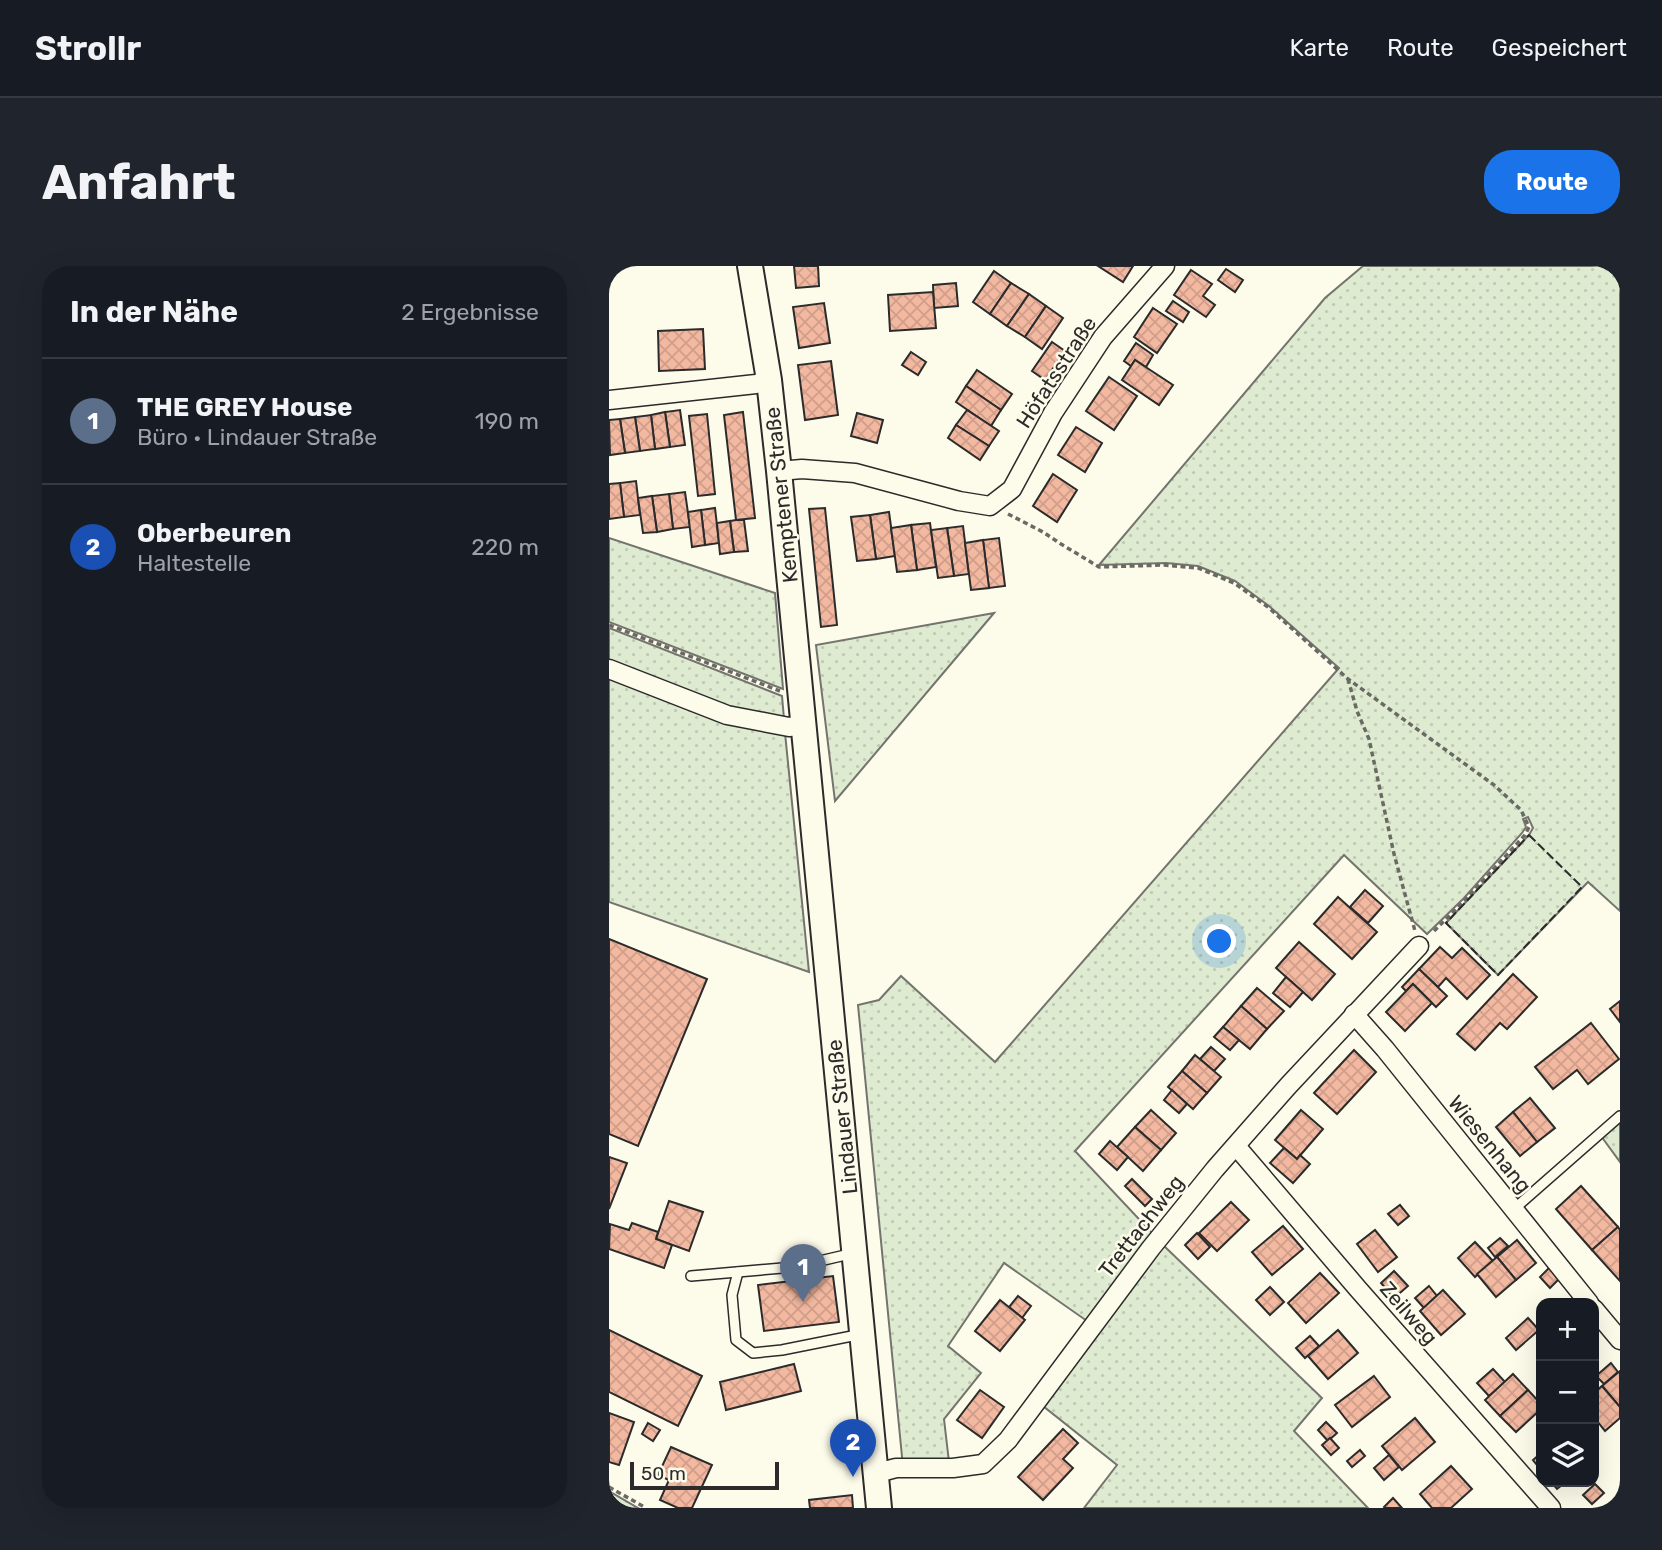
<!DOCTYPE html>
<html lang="de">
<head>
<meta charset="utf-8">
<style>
  :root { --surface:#171b24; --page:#20242c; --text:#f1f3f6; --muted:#9ea1a6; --line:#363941; --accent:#1a73e8 }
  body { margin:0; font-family:Rubik,sans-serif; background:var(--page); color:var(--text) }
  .controls { position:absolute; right:21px; bottom:21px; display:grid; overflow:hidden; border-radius:14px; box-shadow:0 7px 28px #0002 }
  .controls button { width:63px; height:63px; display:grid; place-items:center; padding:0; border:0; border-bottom:2px solid var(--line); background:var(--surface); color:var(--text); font:35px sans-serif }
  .scale { position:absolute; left:21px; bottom:18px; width:149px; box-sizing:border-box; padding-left:7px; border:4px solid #2b2b2b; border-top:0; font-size:19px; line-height:24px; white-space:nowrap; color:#2b2b2b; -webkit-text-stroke:5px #fdfbea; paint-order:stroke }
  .you { position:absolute; left:611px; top:676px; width:24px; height:24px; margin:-18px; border:5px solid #fff; border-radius:50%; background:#1a73e8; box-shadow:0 0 0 10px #1a73e833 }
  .badge { display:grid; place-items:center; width:46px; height:46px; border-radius:50%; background:var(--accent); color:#fff; font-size:23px; font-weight:700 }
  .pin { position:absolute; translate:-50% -58px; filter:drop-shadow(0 2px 4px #0008) }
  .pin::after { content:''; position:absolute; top:37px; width:24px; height:21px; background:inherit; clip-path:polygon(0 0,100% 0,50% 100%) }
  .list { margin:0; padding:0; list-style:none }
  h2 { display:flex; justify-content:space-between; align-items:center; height:91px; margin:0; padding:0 28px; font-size:30px }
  h2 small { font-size:23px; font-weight:400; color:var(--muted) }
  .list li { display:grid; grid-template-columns:46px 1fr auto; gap:21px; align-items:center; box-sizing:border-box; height:126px; padding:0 28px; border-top:2px solid var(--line) }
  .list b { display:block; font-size:26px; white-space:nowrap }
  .list p { margin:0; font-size:23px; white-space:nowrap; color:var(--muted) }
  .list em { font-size:23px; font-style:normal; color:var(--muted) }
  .icon { flex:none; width:38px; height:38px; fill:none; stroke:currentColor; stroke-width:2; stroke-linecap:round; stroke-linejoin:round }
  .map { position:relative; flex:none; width:1011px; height:1242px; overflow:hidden; border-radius:28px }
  header { display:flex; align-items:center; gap:42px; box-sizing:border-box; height:98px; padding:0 35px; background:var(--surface); border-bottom:2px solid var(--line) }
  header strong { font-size:33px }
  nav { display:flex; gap:38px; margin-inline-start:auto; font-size:24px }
  .intro { display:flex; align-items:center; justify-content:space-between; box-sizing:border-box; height:168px; padding:0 42px }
  h1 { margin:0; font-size:49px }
  .button { padding:18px 32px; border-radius:28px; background:var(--accent); color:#fff; font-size:24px; font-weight:700 }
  main { display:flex; gap:42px; padding:0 42px }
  aside { flex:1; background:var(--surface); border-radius:28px; box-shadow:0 7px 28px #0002 }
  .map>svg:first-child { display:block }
</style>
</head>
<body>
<header>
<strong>Strollr</strong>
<nav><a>Karte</a><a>Route</a><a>Gespeichert</a></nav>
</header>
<div class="intro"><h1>Anfahrt</h1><a class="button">Route</a></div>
<main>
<aside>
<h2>In der Nähe<small>2 Ergebnisse</small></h2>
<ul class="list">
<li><span class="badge" style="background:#5c6f8a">1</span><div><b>THE GREY House</b><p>Büro · Lindauer Straße</p></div><em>190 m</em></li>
<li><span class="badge" style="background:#1a4fb4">2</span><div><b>Oberbeuren</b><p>Haltestelle</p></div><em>220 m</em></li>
</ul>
</aside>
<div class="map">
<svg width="1011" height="1242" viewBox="0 0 1011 1242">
  <defs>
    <pattern id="grass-dots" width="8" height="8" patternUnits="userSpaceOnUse" patternTransform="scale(1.75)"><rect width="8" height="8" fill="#deebd1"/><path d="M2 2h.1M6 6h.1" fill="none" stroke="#bfcab4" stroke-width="1.8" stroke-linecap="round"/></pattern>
    <pattern id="building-cross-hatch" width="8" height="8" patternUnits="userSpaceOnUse" patternTransform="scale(1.75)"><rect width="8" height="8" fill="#f2b8a0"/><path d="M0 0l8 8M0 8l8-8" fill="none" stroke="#d09e8a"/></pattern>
  </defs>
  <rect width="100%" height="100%" fill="#fdfbea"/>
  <g fill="url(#grass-dots)" stroke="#74746e" stroke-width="2">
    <polygon points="754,0 1011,0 1011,645 979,616 889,709 837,657 920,569 924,562 919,551 914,553 917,561 913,567 855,632 818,668 735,589 466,885 544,968 478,1055 395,997 339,1080 372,1107 335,1153 340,1196 294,1201 249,739 270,734 292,710 386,796 730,402 660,340 626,315 589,300 557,297 490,299 716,32"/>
    <polygon points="0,272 166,327 174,423 0,356"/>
    <polygon points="385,347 226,535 207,379"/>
    <polygon points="0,362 173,430 175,453 120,444 0,397"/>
    <polygon points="0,410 176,467 200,706 0,636"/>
    <polygon points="1011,854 1011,896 992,870"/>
    <polygon points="553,978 713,1132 685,1165 759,1242 475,1242 508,1199 434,1140"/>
    <polygon points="0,1225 29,1242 0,1242"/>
  </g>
  <g fill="url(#building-cross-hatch)" stroke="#2b2b2b" stroke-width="2">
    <polygon points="185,0 209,0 210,20 187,22"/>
    <polygon points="489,0 524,0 514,16"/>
    <polygon points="617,3 634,14 626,26 609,14"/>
    <polygon points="582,4 603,18 594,30 606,39 597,51 565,29"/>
    <polygon points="385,5 402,17 381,48 364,36"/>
    <polygon points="347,17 349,40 325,42 324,19"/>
    <polygon points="402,17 420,28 398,60 381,48"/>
    <polygon points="324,26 327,62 281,65 279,29"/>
    <polygon points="420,28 437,40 416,71 398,60"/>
    <polygon points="564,35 580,46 574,56 557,45"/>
    <polygon points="215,37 221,77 190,82 184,41"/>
    <polygon points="437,40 454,52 433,83 416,71"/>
    <polygon points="544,42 568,58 548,87 525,71"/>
    <polygon points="94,63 96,103 50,105 49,65"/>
    <polygon points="443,76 456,85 436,114 423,105"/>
    <polygon points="527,77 544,89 537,101 526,94 522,100 515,95"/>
    <polygon points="302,86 317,96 309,109 293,99"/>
    <polygon points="526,94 564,119 550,139 513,114"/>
    <polygon points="222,95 229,149 196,154 189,99"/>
    <polygon points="368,104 403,128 392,144 357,120"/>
    <polygon points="500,111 528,130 505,164 477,145"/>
    <polygon points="357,120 392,144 382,160 347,136"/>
    <polygon points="71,144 76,179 61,181 56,146"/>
    <polygon points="358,144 390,165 380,180 347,159"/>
    <polygon points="56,146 61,181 46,183 42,149"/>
    <polygon points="134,146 146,252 127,254 115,149"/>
    <polygon points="248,147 274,154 268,177 242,170"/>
    <polygon points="98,148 106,228 89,230 80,150"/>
    <polygon points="42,149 46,183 31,185 26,151"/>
    <polygon points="26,151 31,185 16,187 11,153"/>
    <polygon points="11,153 16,187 1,189 0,154"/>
    <polygon points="347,159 380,180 371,194 339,172"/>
    <polygon points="467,161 493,177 476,206 449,189"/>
    <polygon points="444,208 468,224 448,256 424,240"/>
    <polygon points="27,215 31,249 15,251 11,217"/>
    <polygon points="11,217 15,251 0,253 0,218"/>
    <polygon points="76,226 81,261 64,263 60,228"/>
    <polygon points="60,228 64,263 48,266 43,230"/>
    <polygon points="43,230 48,266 34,267 29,232"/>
    <polygon points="106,242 110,277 96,279 92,244"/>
    <polygon points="216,242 228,359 212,361 200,243"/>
    <polygon points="92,244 96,279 83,281 79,246"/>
    <polygon points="280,246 286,290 267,293 261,249"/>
    <polygon points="261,249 267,293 248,295 242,251"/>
    <polygon points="127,254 135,254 139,285 125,286 121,255"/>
    <polygon points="121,255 125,286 111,288 108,257"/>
    <polygon points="321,257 327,301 308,304 302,259"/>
    <polygon points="302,259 308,304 288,306 282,262"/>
    <polygon points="354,260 360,308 345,310 338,262"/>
    <polygon points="338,262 345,310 329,312 322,264"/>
    <polygon points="390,272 396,320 380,322 374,274"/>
    <polygon points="374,274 380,322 362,324 356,277"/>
    <polygon points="756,624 774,640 759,657 741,641"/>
    <polygon points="729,631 768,666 743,693 705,658"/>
    <polygon points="0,673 98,713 29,880 0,868"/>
    <polygon points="690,676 726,708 703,734 667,702"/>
    <polygon points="831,681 843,692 853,682 881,709 858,733 837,712 829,721 810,703"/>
    <polygon points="810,703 838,730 827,741 804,718 797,725 793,721"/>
    <polygon points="904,708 928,731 898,763 891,757 866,784 848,768"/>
    <polygon points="677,711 694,726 681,741 664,727"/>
    <polygon points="804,718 823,737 796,765 777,746"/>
    <polygon points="648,722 675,745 658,763 632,740"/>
    <polygon points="1011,735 1011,756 1001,743"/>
    <polygon points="632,740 658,763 641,783 614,761"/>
    <polygon points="982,757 1010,793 979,818 968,804 944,823 926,801"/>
    <polygon points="614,761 630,774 621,784 605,771"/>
    <polygon points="602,781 616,793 605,805 591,793"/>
    <polygon points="745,784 767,806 728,848 705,827"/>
    <polygon points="586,789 612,811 598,827 573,805"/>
    <polygon points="573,805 598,827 584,843 559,821"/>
    <polygon points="563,824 578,838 570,847 555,834"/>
    <polygon points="921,832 946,862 928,876 904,846"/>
    <polygon points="542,844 567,867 552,884 526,861"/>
    <polygon points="692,844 714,863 688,893 666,874"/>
    <polygon points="904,846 928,876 911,890 887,861"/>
    <polygon points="526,861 552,884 534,905 508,881"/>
    <polygon points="501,875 519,891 508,904 490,888"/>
    <polygon points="675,882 688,893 691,889 701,898 684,917 661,897"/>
    <polygon points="0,891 18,897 0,943"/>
    <polygon points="523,913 543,933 536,940 516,920"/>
    <polygon points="972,920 1009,961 983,984 947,943"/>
    <polygon points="60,935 94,946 80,985 47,973"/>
    <polygon points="622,936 640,954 608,985 590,967"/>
    <polygon points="791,939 800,950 789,959 779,948"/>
    <polygon points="23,957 49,966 47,973 63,979 55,1002 0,983 1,958 20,964"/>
    <polygon points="674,960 694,983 663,1009 643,986"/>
    <polygon points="1009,961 1011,964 1011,1015 983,984"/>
    <polygon points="766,964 788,991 769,1006 748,978"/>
    <polygon points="588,967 601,981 589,993 576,979"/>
    <polygon points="891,972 899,980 886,991 879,982"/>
    <polygon points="908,974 927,997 907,1014 888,991"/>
    <polygon points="866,976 884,995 866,1011 849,992"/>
    <polygon points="888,991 907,1014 887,1031 868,1008"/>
    <polygon points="941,1001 951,1012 941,1022 931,1011"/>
    <polygon points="785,1005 799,1020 785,1032 772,1017"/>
    <polygon points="711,1007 730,1027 697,1057 679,1037"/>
    <polygon points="224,1010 230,1056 155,1065 149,1019"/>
    <polygon points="820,1020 828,1030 815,1042 806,1032"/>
    <polygon points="661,1021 675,1036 661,1049 647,1034"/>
    <polygon points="834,1024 856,1048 832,1069 811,1045"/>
    <polygon points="409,1030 422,1040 413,1052 400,1041"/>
    <polygon points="391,1034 416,1054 391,1085 366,1065"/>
    <polygon points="919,1052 930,1064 907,1084 897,1072"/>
    <polygon points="0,1064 93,1110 69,1160 0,1126"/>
    <polygon points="729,1064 749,1087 719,1113 699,1090"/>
    <polygon points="701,1070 710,1080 696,1092 687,1082"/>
    <polygon points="1002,1097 1009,1106 995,1118 987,1110"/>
    <polygon points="185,1098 192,1125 117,1144 111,1116"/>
    <polygon points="884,1103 896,1116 880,1130 868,1117"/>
    <polygon points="1011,1105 1011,1141 993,1120"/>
    <polygon points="904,1108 919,1124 891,1150 876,1134"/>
    <polygon points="765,1110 781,1131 743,1161 726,1139"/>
    <polygon points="993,1120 1011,1141 1011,1152 996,1165 985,1151 985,1127"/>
    <polygon points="371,1124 395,1141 373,1172 348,1154"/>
    <polygon points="919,1124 932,1138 932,1143 907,1166 891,1150"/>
    <polygon points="0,1147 25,1156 10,1199 0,1196"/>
    <polygon points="806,1152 826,1176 793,1204 773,1180"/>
    <polygon points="717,1156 728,1167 719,1175 709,1164"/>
    <polygon points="39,1157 51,1164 44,1175 33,1168"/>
    <polygon points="454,1163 469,1177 454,1193 464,1202 434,1234 409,1211"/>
    <polygon points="721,1172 730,1182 722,1189 713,1179"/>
    <polygon points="62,1181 103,1199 83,1242 69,1242 51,1234 60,1214 49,1209"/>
    <polygon points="751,1184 756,1190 743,1201 738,1195"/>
    <polygon points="932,1187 932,1204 924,1194"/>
    <polygon points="780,1189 790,1201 775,1214 765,1202"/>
    <polygon points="842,1200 863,1223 842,1242 823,1242 811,1228"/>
    <polygon points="942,1216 957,1216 948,1223"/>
    <polygon points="986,1218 995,1227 983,1238 974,1229"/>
    <polygon points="243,1229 244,1242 201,1242 200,1234"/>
    <polygon points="784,1232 793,1242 776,1242 775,1241"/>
  </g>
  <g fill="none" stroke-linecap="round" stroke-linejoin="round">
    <defs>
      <g id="lane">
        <polyline points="905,943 1011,850"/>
        <polyline points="129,1006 123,1029 127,1074 144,1087 173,1084 253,1068"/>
        <polyline points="82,1010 185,1001 245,987"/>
      </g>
      <g id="street">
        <polyline points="0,134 147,118 160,114"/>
        <polyline points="170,205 193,203 246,207 350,235 381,240 403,223 444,147 494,71 556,0"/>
        <polyline points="0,403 118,449 180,461 196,459"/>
        <polyline points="745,748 776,783 980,1037"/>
        <polyline points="627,880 749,1023 942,1242"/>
        <polyline points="985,1043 1011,1074"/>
        <polyline points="268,1207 287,1202 344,1202 374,1198 399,1174 542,982 606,903 679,820 810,680"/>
      </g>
      <polyline id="secondary" points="141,0 160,114 170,205 270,1242"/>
    </defs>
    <use href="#lane" stroke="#2b2b2b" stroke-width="12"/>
    <use href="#street" stroke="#2b2b2b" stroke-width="21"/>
    <use href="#secondary" stroke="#2b2b2b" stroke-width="28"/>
    <g stroke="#6a6964" stroke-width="3.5" stroke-dasharray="5 3.5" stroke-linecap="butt">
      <polyline points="399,248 434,266 452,278 490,301 555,299 589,302 625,317 659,341 739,413 885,519 912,544 920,561 916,569 857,633 823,667"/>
      <polyline points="0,359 171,425"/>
      <polyline points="739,413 748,445 760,473 785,588 806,665"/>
      <polyline points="0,1221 37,1242"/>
    </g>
    <use href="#lane" stroke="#fdfbea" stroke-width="9"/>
    <use href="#street" stroke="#fdfbea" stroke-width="18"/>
    <use href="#secondary" stroke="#fdfbea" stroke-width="24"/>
    <polygon stroke="#2b2b2b" stroke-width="2" stroke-dasharray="9 3.5" stroke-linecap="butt" points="920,569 973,621 889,709 837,657"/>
  </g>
  <g text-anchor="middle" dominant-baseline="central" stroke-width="5" stroke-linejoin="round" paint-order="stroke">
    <g font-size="21" fill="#2b2b2b" stroke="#fdfbea">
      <text transform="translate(447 106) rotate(-57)">Höfatsstraße</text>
      <text transform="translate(172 229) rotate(-96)">Kemptener Straße</text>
      <text transform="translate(233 851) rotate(-96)">Lindauer Straße</text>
      <text transform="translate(881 878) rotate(51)">Wiesenhang</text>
      <text transform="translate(532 960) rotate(-52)">Trettachweg</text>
      <text transform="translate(800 1047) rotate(49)">Zeilweg</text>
    </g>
  </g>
</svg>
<div class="controls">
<button>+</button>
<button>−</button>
<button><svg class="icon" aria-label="layers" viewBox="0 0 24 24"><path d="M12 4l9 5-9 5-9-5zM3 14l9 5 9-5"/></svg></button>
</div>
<div class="scale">50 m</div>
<div class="you"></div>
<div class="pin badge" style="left:194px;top:1036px;background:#5c6f8a">1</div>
<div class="pin badge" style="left:244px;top:1211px;background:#1a4fb4">2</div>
</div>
</main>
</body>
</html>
